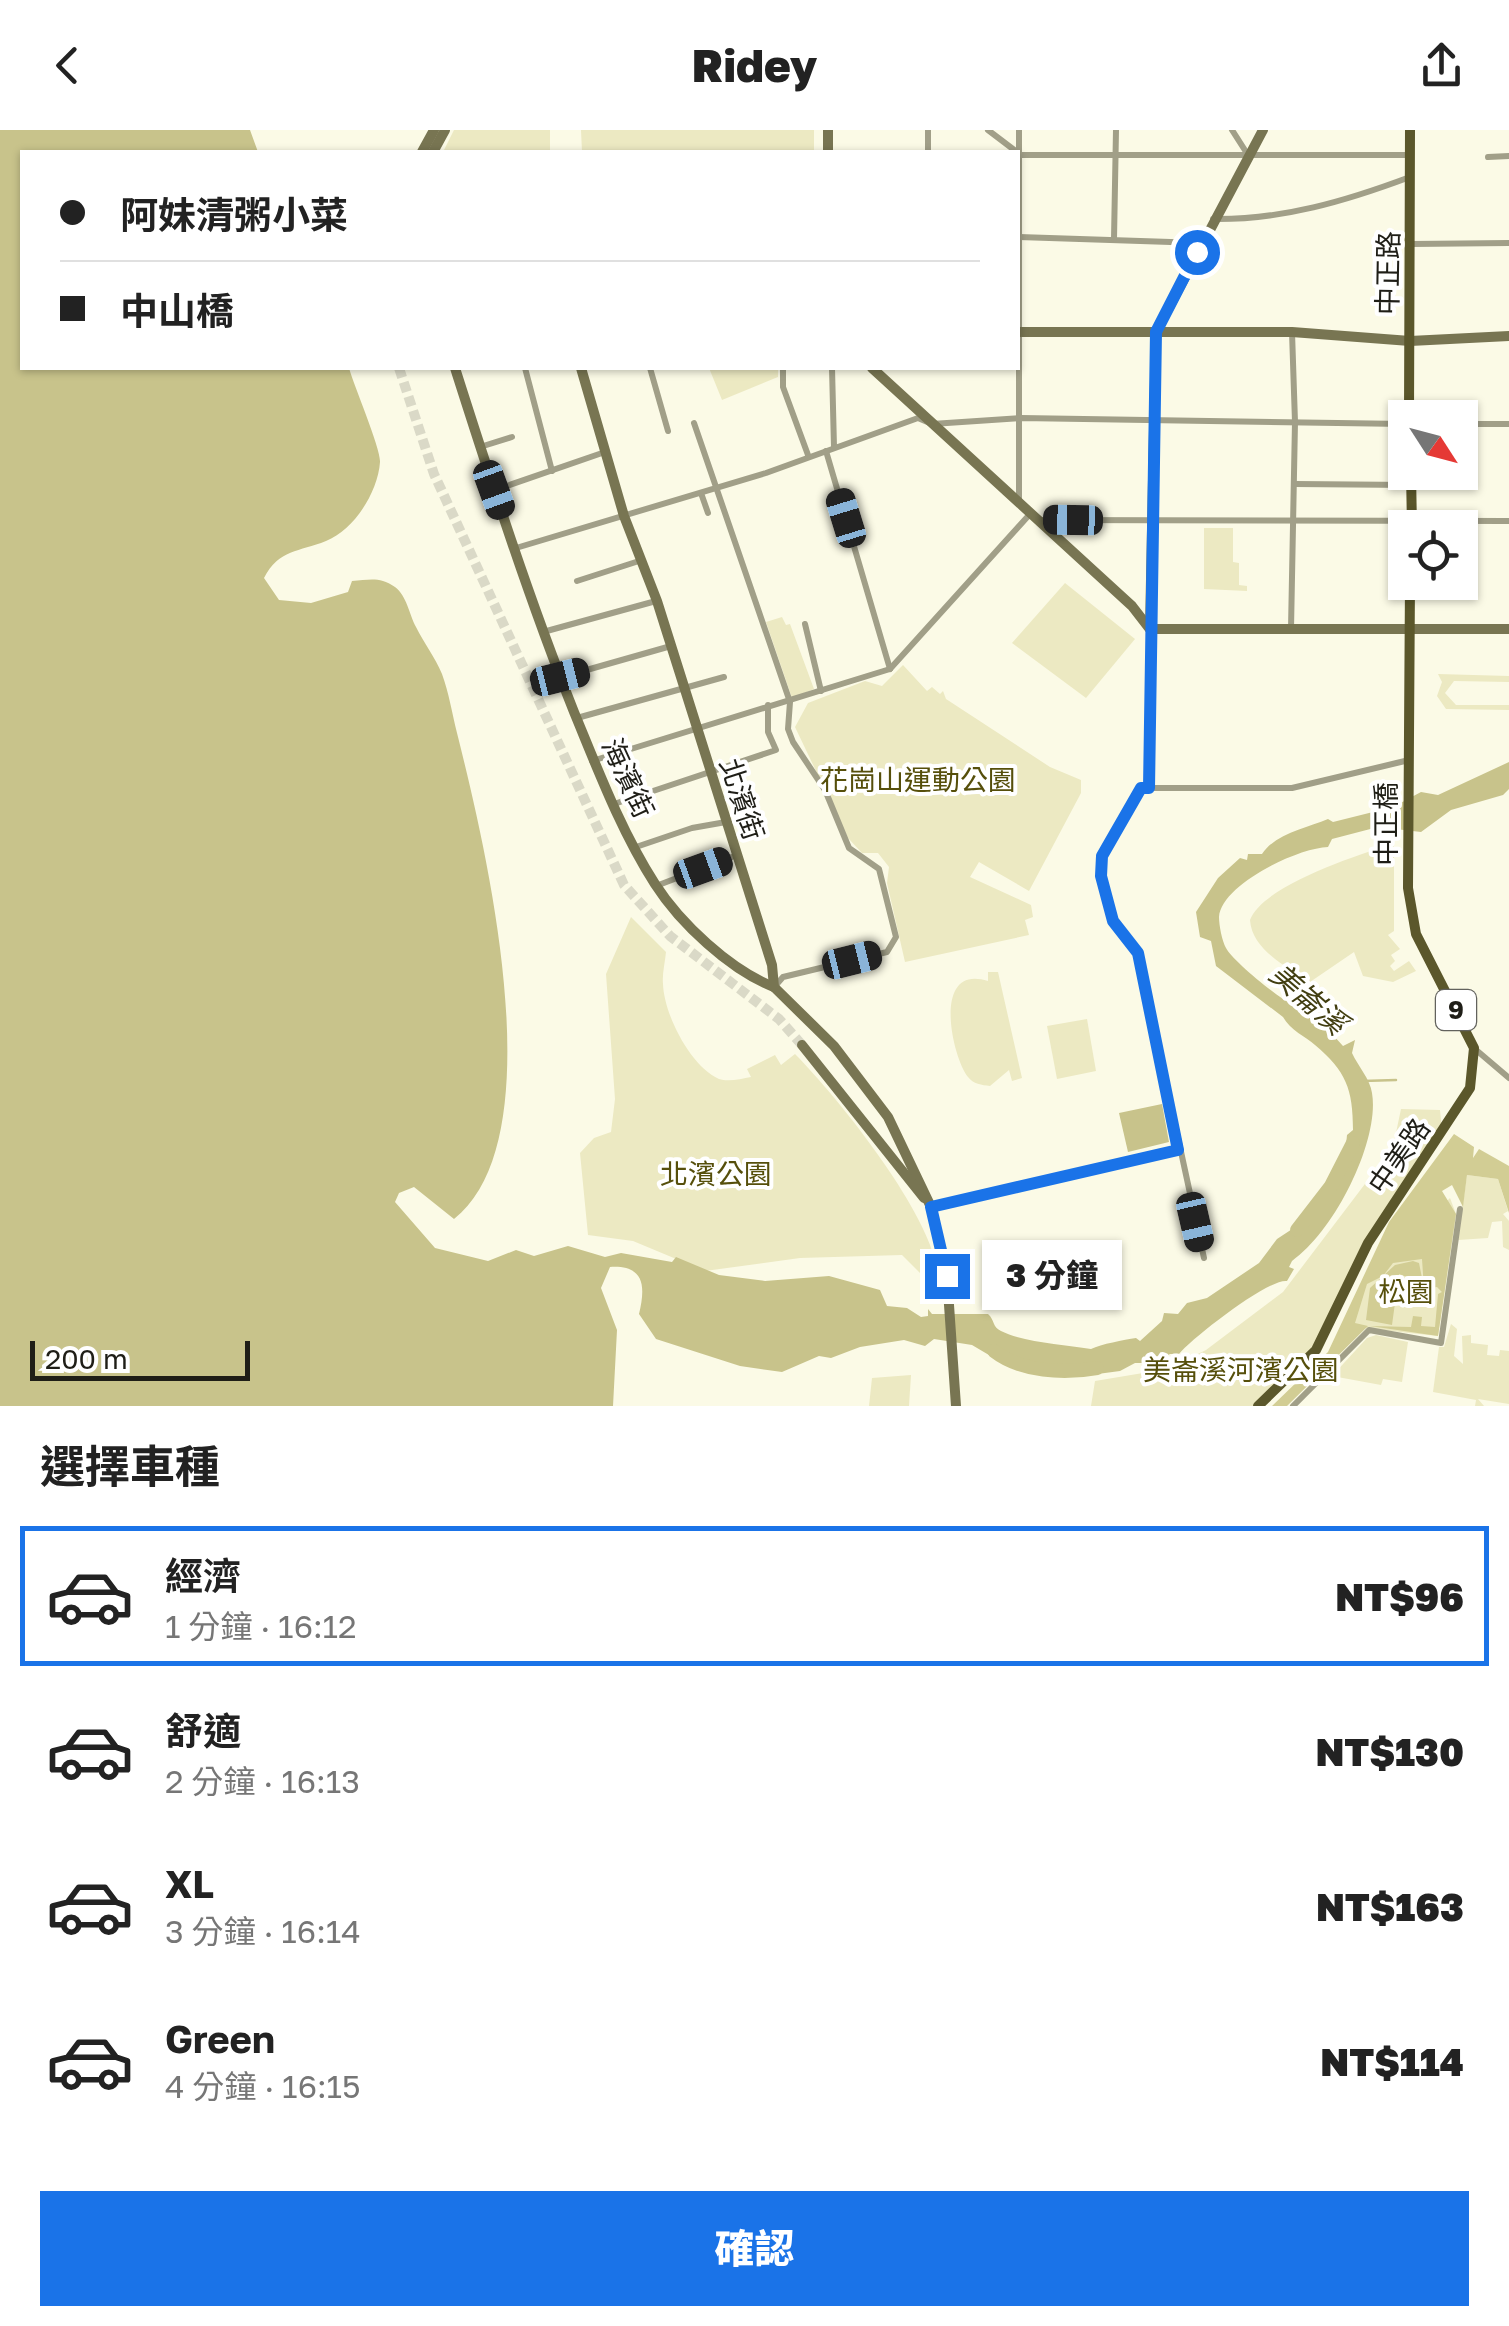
<!DOCTYPE html>
<html lang="zh-TW">
<head>
<meta charset="utf-8">
<style>
  :root { --surface:#fff; --page:#f6f6f6; --text:#222; --muted:#767676; --line:#e0e0e0; --accent:#1a73e8 }
  body { margin:0; font-family:"Golos Text","Noto Sans TC",sans-serif; background:var(--page); color:var(--text); height:100vh; display:flex; flex-direction:column; font-size:38px; white-space:nowrap }
  * { box-sizing:border-box; margin:0 }
  p { font-size:32px; color:var(--muted) }
  .icon { flex:none; width:55px; height:55px; fill:none; stroke:currentColor; stroke-width:2; stroke-linecap:round; stroke-linejoin:round }
  .map { position:relative; height:1276px; overflow:hidden }
  .details { display:flex; flex-direction:column; background:var(--surface); flex:1 }
  .details>* { flex:none }
  .guide { position:absolute; left:20px; top:20px; width:1000px; height:220px; border-radius:0px; box-shadow:0 2px 8px #0004; display:grid; align-content:center; height:220px; padding:0 40px; background:var(--surface) }
  .needle { width:65px; rotate:126deg }
  .fabs { position:absolute; left:1388px; top:270px; display:grid; gap:20px }
  .fabs a { display:grid; place-items:center; width:90px; height:90px; border-radius:0px; background:var(--surface); box-shadow:0 2px 8px #0004; font-size:50px }
  .scale { position:absolute; left:30px; bottom:25px; width:220px; box-sizing:border-box; padding-left:10px; border:5px solid #1f1e17; border-top:0; font-size:28px; line-height:35px; white-space:nowrap; color:#1f1e17; -webkit-text-stroke:8px #fff; paint-order:stroke }
  .end { position:absolute; width:45px; height:45px; margin:-22px; border:12px solid #1a73e8; background:#fff; box-shadow:0 0 0 5px #fff }
  .from { border-radius:50% }
  .bubble { position:absolute; height:70px; border-radius:0px; background:var(--surface); box-shadow:0 2px 8px #0004; font-size:32px; font-weight:800; line-height:70px; text-align:center }
  .car { position:absolute; width:30px; height:60px; margin:-30px -15px; border-radius:12px; box-shadow:0 0 8px 2px #0007; background:linear-gradient(#222 24%,#8ab4d8 0 40%,#222 0 76%,#8ab4d8 0 86%,#222 0) }
  .guide b { display:flex; align-items:center; gap:35px; height:95px; font-size:38px }
  .guide b+b { border-top:2px solid var(--line) }
  .guide i { width:25px; height:25px; background:var(--text) }
  ul { padding:0; list-style:none }
  li { display:flex; align-items:center; gap:30px; height:140px; margin:0 20px 15px; padding:0 20px; border:5px solid transparent; border-radius:0px }
  li div { flex:1 }
  li b { display:block; font-size:38px }
  li em { font-style:normal; font-weight:800 }
  li.selected { border-color:var(--accent) }
  li>.icon { width:90px; height:90px; stroke-width:1.5 }
  h2 { padding:0 40px; font-size:45px; line-height:120px }
  .primary-button { display:flex; gap:20px; margin-top:auto; padding:20px 40px }
  .primary-button a { flex:1; height:115px; border-radius:0px; background:var(--accent); color:#fff; font-size:40px; font-weight:800; line-height:115px; text-align:center }
  header { display:flex; justify-content:space-between; align-items:center; height:130px; padding:0 40px; background:var(--surface); font-size:45px; font-weight:800 }
  .map>svg:first-child { display:block }
</style>
</head>
<body>
<header><svg class="icon" aria-label="back" viewBox="0 0 24 24"><path d="M15 5l-7 7 7 7"/></svg>Ridey<svg class="icon" aria-label="share" viewBox="0 0 24 24"><path d="M12 15V3M7 8l5-5 5 5M5 13v7h14v-7"/></svg></header>
<div class="map">
<svg width="1509" height="1276" viewBox="0 0 1509 1276">
  <rect width="100%" height="100%" fill="#fbfae6"/>
  <!-- green -->
  <g fill="#ece9c2">
    <path d="M 454,0 L 550,0 L 550,22 L 443,22 Z"/>
    <path d="M 581,0 L 814,0 L 814,22 L 582,22 Z"/>
    <path d="M 709,238 L 778,238 L 778,247 L 722,270 Z"/>
    <path d="M 1204,398 L 1233,398 L 1233,432 L 1239,433 L 1239,455 L 1247,456 L 1247,461 L 1204,459 Z"/>
    <path d="M 1065,453 L 1135,509 L 1086,568 L 1012,513 Z"/>
    <path d="M 782,487 L 786,495 L 790,494 L 814,559 L 792,568 L 766,492 Z"/>
    <path d="M 903,535 L 927,561 L 932,557 L 940,564 L 943,561 L 946,569 L 1050,637 L 1081,650 L 1081,663 L 1029,761 L 979,732 L 970,747 L 1031,775 L 1033,787 L 1025,790 L 1029,805 L 905,832 L 887,753 L 889,737 L 878,723 L 862,723 L 848,708 L 795,597 L 808,573 L 865,551 L 882,556 Z"/>
    <path d="M 1438,544 L 1509,546 L 1509,552 L 1454,551 L 1445,563 L 1456,575 L 1509,575 L 1509,580 L 1446,579 L 1437,566 L 1442,552 Z"/>
    <path d="M 1394,713 L 1394,801 L 1388,805 L 1400,819 L 1391,825 L 1395,831 L 1390,836 L 1394,841 L 1409,831 L 1416,841 L 1393,852 L 1363,846 L 1354,822 L 1310,852 C 1287,837 1252,820 1250,790 C 1263,755 1359,725 1394,713 Z"/>
    <path d="M 631,787 L 666,822 C 665,833 662,844 663,854 C 664,884 690,936 719,949 C 728,952 741,949 751,947 L 747,939 L 775,925 L 781,935 L 795,924 C 839,969 916,1066 934,1126 C 938,1140 938,1158 939,1172 L 930,1172 L 926,1149 L 902,1125 L 800,1128 L 705,1141 L 633,1111 L 588,1105 L 580,1023 L 594,1008 L 611,1002 L 615,969 L 606,844 Z"/>
    <path d="M 988,842 L 998,842 L 1022,948 L 1012,951 L 1009,940 L 990,956 C 982,955 973,954 968,947 C 952,927 931,833 988,851 Z"/>
    <path d="M 1087,889 L 1096,941 L 1057,949 L 1047,896 Z"/>
    <path d="M 1401,979 L 1440,980 L 1442,1002 L 1409,1045 L 1316,1220 L 1258,1276 L 1091,1276 L 1095,1251 L 1167,1239 L 1206,1220 L 1283,1162 L 1393,1017 Z"/>
    <path d="M 1467,1045 L 1498,1049 L 1508,1081 L 1503,1084 L 1509,1091 L 1509,1120 L 1503,1117 L 1502,1091 L 1492,1092 L 1488,1108 L 1458,1110 Z"/>
    <path d="M 1450,1068 L 1456,1084 L 1438,1206 L 1353,1197 L 1361,1158 Z"/>
    <path d="M 1451,1194 L 1457,1199 L 1454,1226 L 1463,1234 L 1462,1206 L 1471,1205 L 1471,1213 L 1488,1215 L 1487,1225 L 1499,1226 L 1500,1220 L 1509,1221 L 1509,1274 L 1478,1269 L 1484,1276 L 1475,1276 L 1476,1270 L 1433,1262 L 1439,1217 L 1444,1217 Z"/>
    <path d="M 1376,1205 L 1408,1212 L 1402,1252 L 1383,1249 L 1381,1255 L 1332,1246 L 1367,1208 Z"/>
    <path d="M 911,1245 L 909,1276 L 869,1276 L 872,1248 Z"/>
  </g>
  <!-- forest -->
  <g fill="#d2cd94">
    <path d="M 1454,1004 L 1474,1017 L 1473,1028 L 1479,1019 L 1509,1036 L 1509,1083 L 1498,1049 L 1467,1045 L 1463,1077 L 1452,1055 L 1442,1061 L 1456,1084 L 1438,1206 L 1370,1196 L 1411,1197 L 1413,1186 L 1422,1187 L 1421,1196 L 1435,1197 L 1438,1164 L 1442,1162 L 1437,1157 L 1424,1159 L 1422,1129 L 1393,1133 L 1383,1146 L 1367,1154 L 1355,1193 L 1368,1196 L 1287,1276 L 1272,1276 L 1328,1222 L 1389,1092 Z"/>
    <path d="M 1413,1131 L 1419,1133 L 1423,1153 L 1410,1159 L 1415,1150 L 1399,1144 L 1392,1195 L 1366,1190 L 1370,1158 L 1395,1135 Z"/>
  </g>
  <!-- water -->
  <g fill="#c8c38b">
    <path d="M 0,0 L 250,0 L 258,22 L 22,22 L 22,238 L 349,238 C 354,256 381,319 380,332 C 378,362 354,400 326,411 C 299,422 279,419 264,448 L 279,470 L 311,473 L 348,462 L 352,451 C 369,450 379,446 395,457 C 407,466 409,484 416,497 C 424,513 435,527 442,544 C 449,563 452,583 457,603 C 484,711 557,1008 454,1089 L 414,1057 L 399,1063 L 395,1072 L 435,1118 L 488,1131 L 516,1120 L 534,1126 L 568,1116 L 605,1127 L 621,1123 L 672,1132 L 676,1127 L 719,1145 L 765,1151 L 829,1146 L 880,1160 L 887,1176 L 907,1178 L 921,1187 L 928,1186 L 928,1179 L 932,1184 L 988,1184 C 995,1190 992,1197 1001,1201 C 1026,1213 1063,1214 1091,1219 C 1101,1214 1124,1210 1136,1208 L 1140,1211 L 1162,1191 L 1164,1183 L 1178,1184 L 1187,1173 L 1207,1168 L 1259,1133 L 1277,1109 L 1312,1086 L 1344,1036 L 1347,1005 L 1353,1000 C 1353,959 1346,941 1315,915 C 1306,907 1290,900 1283,887 L 1216,836 L 1211,811 L 1200,807 L 1196,782 L 1218,748 L 1240,728 L 1247,730 L 1248,724 L 1262,724 C 1276,703 1307,698 1328,689 L 1333,692 L 1393,677 L 1421,662 L 1438,665 L 1509,632 L 1509,659 L 1503,665 L 1451,680 L 1421,702 L 1378,697 L 1332,709 L 1328,717 C 1297,718 1221,755 1219,787 C 1219,795 1222,811 1226,818 C 1233,832 1297,885 1314,884 L 1343,916 L 1355,910 L 1352,923 C 1358,936 1370,949 1372,963 C 1380,1009 1336,1100 1292,1131 L 1289,1137 L 1294,1139 L 1287,1151 C 1269,1148 1192,1208 1179,1224 L 1170,1224 L 1155,1233 L 1135,1233 L 1120,1241 L 1090,1245 L 1030,1238 L 994,1228 L 972,1215 L 934,1209 L 925,1216 L 904,1210 L 860,1217 L 831,1228 L 819,1226 L 782,1242 L 740,1236 L 656,1209 L 639,1184 C 646,1155 644,1135 610,1137 L 601,1158 L 617,1200 L 613,1276 L 0,1276 Z"/>
    <path d="M 1162,974 L 1169,1012 L 1128,1022 L 1119,983 Z"/>
  </g>
  <g fill="none" stroke-linecap="round" stroke-linejoin="round">
    <!-- stream -->
    <path stroke="#c8c38b" stroke-width="2.5" d="M 1363,951 L 1396,950"/>
    <!-- river -->
    <g stroke="#c8c38b" stroke-width="14">
      <path d="M 1297,1100 L 1331,1056 L 1353,1013"/>
      <path d="M 994,1221 C 1021,1242 1064,1244 1097,1238"/>
    </g>
    <!-- secondary-tunnel -->
    <path stroke="#dad9c7" stroke-width="10" stroke-dasharray="10 5" stroke-linecap="butt" d="M 399,238 L 434,344 L 624,755 L 670,806 L 779,889 L 802,915"/>
    <!-- street -->
    <g stroke="#a19f88" stroke-width="6">
      <path d="M 928,0 L 928,22"/>
      <path d="M 988,0 L 1017,22"/>
      <path d="M 1232,0 L 1248,25"/>
      <path d="M 1018,25 L 1409,25"/>
      <path d="M 1488,27 L 1509,26"/>
      <path d="M 1213,89 C 1282,90 1346,71 1410,47"/>
      <path d="M 1019,107 L 1201,113"/>
      <path d="M 1114,109 L 1116,0"/>
      <path d="M 1412,114 L 1509,113"/>
      <path d="M 525,238 L 552,341"/>
      <path d="M 650,238 L 668,301"/>
      <path d="M 783,238 L 783,257 L 808,325"/>
      <path d="M 832,238 L 834,317"/>
      <path d="M 694,293 L 790,572 L 788,599 L 793,612 L 825,660 L 849,718 L 879,739 L 896,807 L 887,822 L 783,847 L 776,855"/>
      <path d="M 1460,294 L 1509,294"/>
      <path d="M 480,317 L 512,307"/>
      <path d="M 826,321 L 890,539"/>
      <path d="M 1295,354 L 1411,355"/>
      <path d="M 495,360 L 605,322"/>
      <path d="M 701,363 L 708,383"/>
      <path d="M 1019,372 L 1019,0"/>
      <path d="M 1040,390 L 1509,391"/>
      <path d="M 516,418 L 766,343 L 918,288 L 932,294 L 1021,288 L 1405,294"/>
      <path d="M 577,451 L 639,431"/>
      <path d="M 805,494 L 821,561"/>
      <path d="M 1291,499 L 1295,292 L 1292,202"/>
      <path d="M 543,502 L 656,471"/>
      <path d="M 890,539 L 1030,384"/>
      <path d="M 562,547 L 671,516"/>
      <path d="M 577,588 L 724,547"/>
      <path d="M 592,631 L 890,539"/>
      <path d="M 1149,658 L 1150,499"/>
      <path d="M 614,674 L 776,620 L 768,602 L 768,575"/>
      <path d="M 636,717 L 692,698 L 726,692"/>
      <path d="M 656,756 L 737,725"/>
      <path d="M 1475,919 L 1509,948"/>
      <path d="M 932,1076 L 1178,1020"/>
      <path d="M 1204,1128 L 1138,823 L 1113,791 L 1101,746 L 1102,726 L 1141,658 L 1292,658 L 1409,630"/>
      <path d="M 1293,1276 L 1369,1200 L 1441,1213 L 1460,1079"/>
    </g>
    <!-- secondary -->
    <g stroke="#787552" stroke-width="10">
      <path d="M 422,22 L 434,0"/>
      <path d="M 433,22 L 445,0"/>
      <path d="M 828,22 L 828,0"/>
      <path d="M 1018,202 L 1292,202 L 1410,211 L 1509,206"/>
      <path d="M 455,238 C 492,354 529,469 574,582 C 598,640 621,701 655,754 C 680,793 730,840 774,857"/>
      <path d="M 581,238 L 624,386 L 657,471 L 772,835 L 774,857 L 834,916 L 888,987 L 931,1077 L 947,1146 L 956,1276"/>
      <path d="M 872,238 L 1132,476 L 1149,498"/>
      <path d="M 1150,499 L 1156,202 L 1263,0"/>
      <path d="M 1150,499 L 1509,499"/>
      <path d="M 802,915 L 924,1068"/>
    </g>
    <!-- primary -->
    <g stroke="#5b572b" stroke-width="10">
      <path d="M 1409,288 L 1410,0"/>
      <path d="M 1411,342 L 1412,398"/>
      <path d="M 1258,1276 L 1316,1220 L 1368,1113 L 1470,958 L 1474,918 L 1416,804 L 1408,758 L 1410,452"/>
    </g>
  </g>
  <g fill="none" stroke-linecap="round" stroke-linejoin="round">
    <!-- route -->
    <path stroke="#1a73e8" stroke-width="12" d="M 947,1146 L 931,1077 L 1178,1020 L 1138,823 L 1113,791 L 1101,746 L 1102,726 L 1141,658 L 1149,658 L 1156,202 L 1197,122"/>
  </g>
  <g text-anchor="middle" stroke-width="8" stroke-linejoin="round" paint-order="stroke">
    <!-- shield labels -->
    <rect fill="#fff" stroke="#62625d" stroke-width="2.5" x="1436" y="860" width="40" height="40" rx="8"/>
    <g font-size="25" font-weight="bold" fill="#1f1e17">
      <text x="1456" y="889">9</text>
    </g>
    <!-- street labels -->
    <g font-size="28" fill="#1f1e17" stroke="#fff">
      <text transform="translate(1388 143) rotate(-89)" y="10">中正路</text>
      <text transform="translate(628 648) rotate(65)" y="10">海濱街</text>
      <text transform="translate(742 669) rotate(72)" y="10">北濱街</text>
      <text transform="translate(1386 694) rotate(-90)" y="10">中正橋</text>
      <text transform="translate(1399 1026) rotate(-55)" y="10">中美路</text>
    </g>
    <!-- park labels -->
    <g font-size="28" fill="#564f0b" stroke="#fff">
      <text x="918" y="660">花崗山運動公園</text>
      <text x="716" y="1054">北濱公園</text>
      <text x="1406" y="1172">松園</text>
      <text x="1241" y="1250">美崙溪河濱公園</text>
    </g>
    <!-- water labels -->
    <g font-size="30" font-style="italic" fill="#423e11" stroke="#fff">
      <text transform="translate(1308 869) rotate(41)" y="10">美崙溪</text>
    </g>
  </g>
</svg>
<div class="fabs">
<a><svg class="needle" viewBox="-14 -14 28 28"><path d="M0-13l5 13h-10z" fill="#e53935"/><path d="M0 13l5-13h-10z" fill="#767676"/></svg></a>
<a><svg class="icon" aria-label="locate" viewBox="0 0 24 24"><circle cx="12" cy="12" r="6"/><path d="M12 2v4M12 18v4M2 12h4M18 12h4"/></svg></a>
</div>
<div class="scale">200 m</div>
<i class="end from" style="left:1197px;top:122px"></i>
<i class="end" style="left:947px;top:1146px"></i>
<div class="bubble" style="left:982px;top:1110px;width:140px">3 分鐘</div>
<i class="car" style="left:494px;top:360px;rotate:160deg"></i>
<i class="car" style="left:846px;top:388px;rotate:343deg"></i>
<i class="car" style="left:1073px;top:390px;rotate:271deg"></i>
<i class="car" style="left:560px;top:547px;rotate:76deg"></i>
<i class="car" style="left:703px;top:738px;rotate:70deg"></i>
<i class="car" style="left:852px;top:830px;rotate:76deg"></i>
<i class="car" style="left:1195px;top:1092px;rotate:167deg"></i>
<div class="guide">
<b><i class="from"></i>阿妹清粥小菜</b>
<b><i></i>中山橋</b>
</div>
</div>
<section class="details">
<h2>選擇車種</h2>
<ul>
<li class="selected"><svg class="icon" aria-label="car" viewBox="0 0 24 24"><path d="M5 17H2v-5l4-1 3-4h7l3 4 3 1v5h-3M9 17h6M6 11h13"/><circle cx="7" cy="17" r="2"/><circle cx="17" cy="17" r="2"/></svg><div><b>經濟</b><p>1 分鐘 · 16:12</p></div><em>NT$96</em></li>
<li><svg class="icon" aria-label="car" viewBox="0 0 24 24"><path d="M5 17H2v-5l4-1 3-4h7l3 4 3 1v5h-3M9 17h6M6 11h13"/><circle cx="7" cy="17" r="2"/><circle cx="17" cy="17" r="2"/></svg><div><b>舒適</b><p>2 分鐘 · 16:13</p></div><em>NT$130</em></li>
<li><svg class="icon" aria-label="car" viewBox="0 0 24 24"><path d="M5 17H2v-5l4-1 3-4h7l3 4 3 1v5h-3M9 17h6M6 11h13"/><circle cx="7" cy="17" r="2"/><circle cx="17" cy="17" r="2"/></svg><div><b>XL</b><p>3 分鐘 · 16:14</p></div><em>NT$163</em></li>
<li><svg class="icon" aria-label="car" viewBox="0 0 24 24"><path d="M5 17H2v-5l4-1 3-4h7l3 4 3 1v5h-3M9 17h6M6 11h13"/><circle cx="7" cy="17" r="2"/><circle cx="17" cy="17" r="2"/></svg><div><b>Green</b><p>4 分鐘 · 16:15</p></div><em>NT$114</em></li>
</ul>
<div class="primary-button"><a>確認</a></div>
</section>
</body>
</html>
